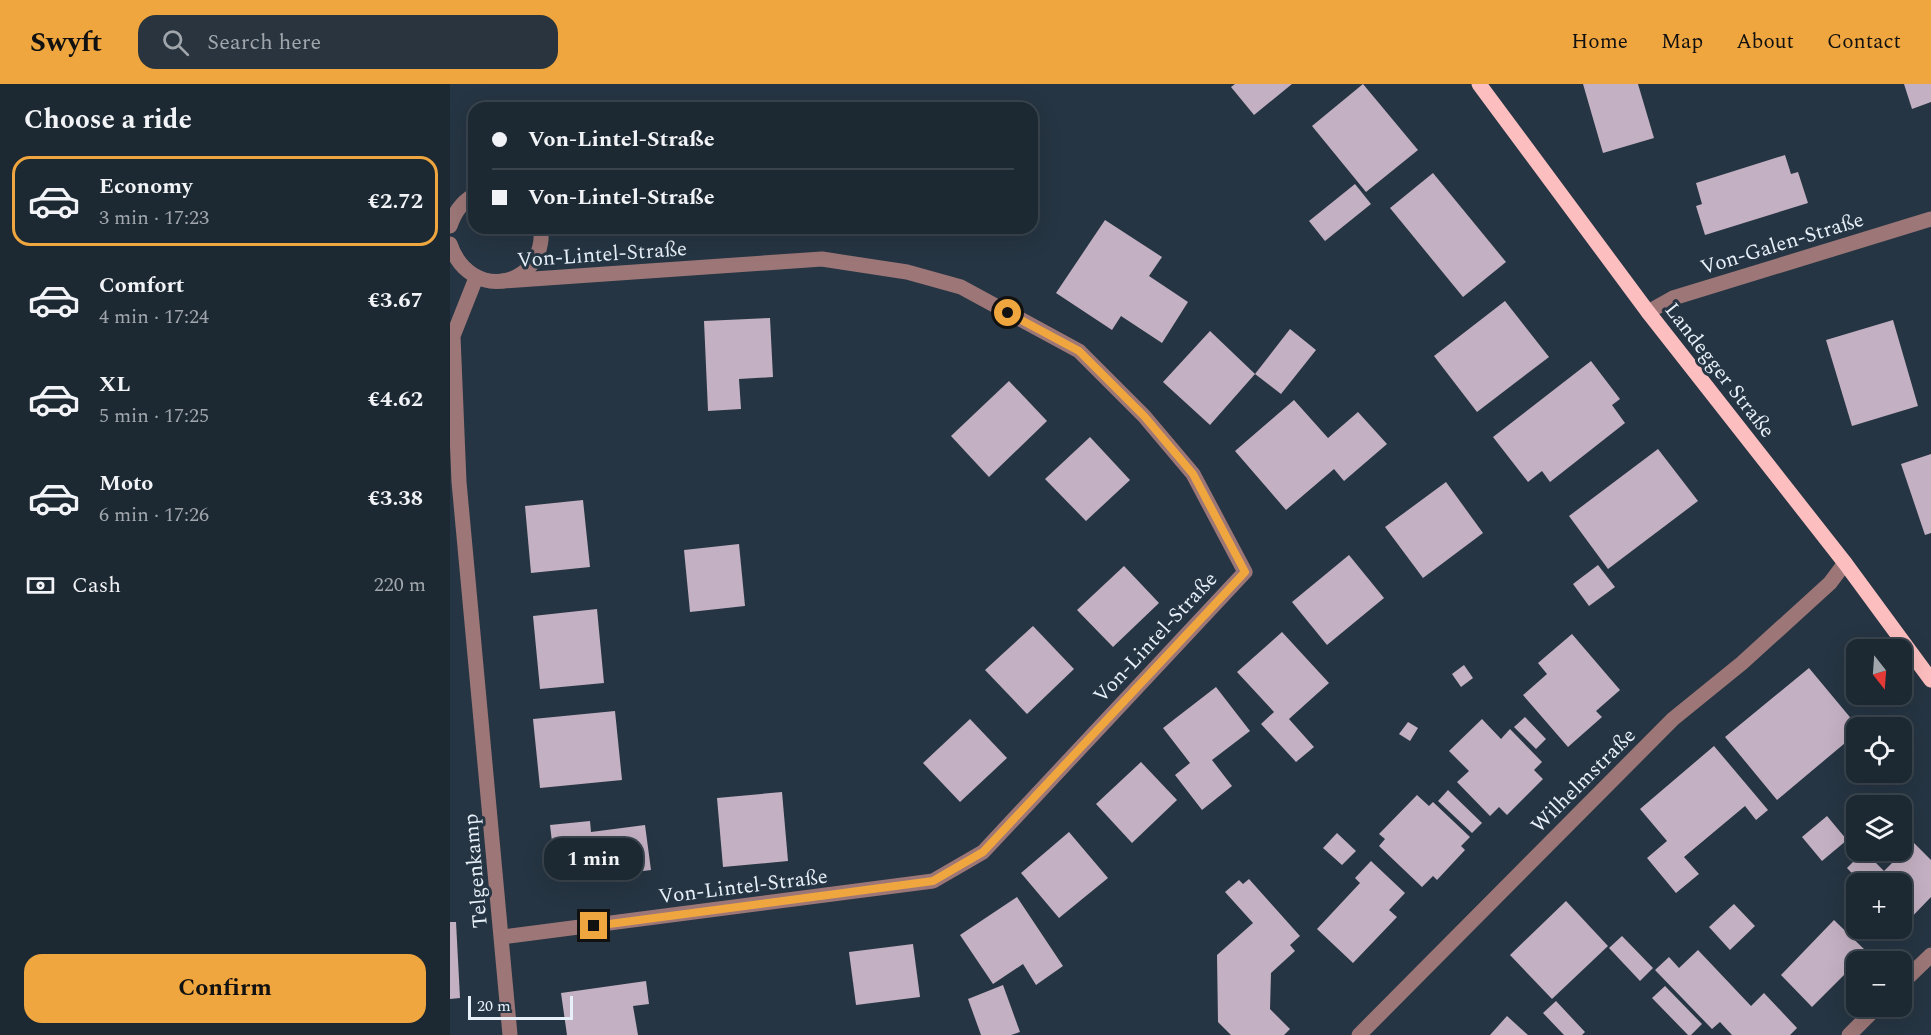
<!DOCTYPE html>
<html lang="en">
<head>
<meta charset="utf-8">
<style>
  :root { --surface:#1c2832; --page:#29343e; --text:#f1f3f6; --muted:#a0a6ac; --line:#3a444d; --accent:#f0a63e }
  body { margin:0; font-family:Spectral,serif; background:var(--page); color:var(--text); height:100vh; display:flex; flex-direction:column; font-size:22px; white-space:nowrap }
  * { box-sizing:border-box; margin:0 }
  p { font-size:20px; color:var(--muted) }
  .icon { flex:none; width:33px; height:33px; fill:none; stroke:currentColor; stroke-width:2; stroke-linecap:round; stroke-linejoin:round }
  .map { position:relative; flex:1; overflow:hidden }
  .sheet { display:flex; flex-direction:column; background:var(--surface); width:450px }
  .sheet>* { flex:none }
  .banner { position:absolute; left:18px; top:18px; width:570px; height:132px; border-radius:18px; box-shadow:0 6px 24px #0002,0 0 0 2px var(--line); display:grid; align-content:center; height:132px; padding:0 24px; background:var(--surface) }
  .needle { width:39px; rotate:163deg }
  .fabs { position:absolute; left:1396px; top:555px; display:grid; gap:12px }
  .fabs a { display:grid; place-items:center; width:66px; height:66px; border-radius:12px; background:var(--surface); box-shadow:0 6px 24px #0002,0 0 0 2px var(--line); font-size:30px }
  .scale { position:absolute; left:18px; bottom:15px; width:105px; box-sizing:border-box; padding-left:6px; border:3px solid #e7f0f9; border-top:0; font-size:16px; line-height:21px; white-space:nowrap; color:#e7f0f9; -webkit-text-stroke:4px #263543; paint-order:stroke }
  .end { position:absolute; width:27px; height:27px; margin:-14px; border:8px solid #f0a63e; background:#111; box-shadow:0 0 0 3px #111 }
  .from { border-radius:50% }
  .bubble { position:absolute; height:42px; border-radius:18px; background:var(--surface); box-shadow:0 6px 24px #0002,0 0 0 2px var(--line); font-size:20px; font-weight:700; line-height:42px; text-align:center }
  .banner b { display:flex; align-items:center; gap:21px; height:57px; font-size:22px }
  .banner b+b { border-top:2px solid var(--line) }
  .banner i { width:15px; height:15px; background:var(--text) }
  ul { padding:0; list-style:none }
  li { display:flex; align-items:center; gap:18px; height:90px; margin:0 12px 9px; padding:0 12px; border:3px solid transparent; border-radius:18px }
  li div { flex:1 }
  li b { display:block; font-size:22px }
  li em { font-style:normal; font-weight:700 }
  li.on { border-color:var(--accent) }
  li>.icon { width:54px; height:54px; stroke-width:1.5 }
  h2 { padding:0 24px; font-size:27px; line-height:72px }
  .pay { display:flex; align-items:center; gap:15px; height:66px; padding:0 24px; font-size:22px }
  .pay p { margin-inline-start:auto }
  .cta { display:flex; gap:12px; margin-top:auto; padding:12px 24px }
  .cta a { flex:1; height:69px; border-radius:18px; background:var(--accent); color:#111; font-size:24px; font-weight:700; line-height:69px; text-align:center }
  header { display:flex; align-items:center; gap:36px; box-sizing:border-box; height:84px; padding:0 30px; background:var(--accent); color:#111 }
  header strong { font-size:28px }
  nav { display:flex; gap:33px; margin-inline-start:auto; font-size:21px }
  .search { width:420px; height:54px; background:var(--page); display:flex; align-items:center; gap:15px; box-sizing:border-box; padding:0 21px; border-radius:18px; color:var(--muted); font-size:22px }
  main { display:flex; flex:1; min-height:0 }
  .map>svg:first-child { display:block }
</style>
</head>
<body>
<header>
<strong>Swyft</strong>
<div class="search"><svg class="icon" aria-label="search" viewBox="0 0 24 24"><circle cx="10" cy="10" r="6"/><path d="M15 15l6 6"/></svg>Search here</div>
<nav><a>Home</a><a>Map</a><a>About</a><a>Contact</a></nav>
</header>
<main>
<section class="sheet">
<h2>Choose a ride</h2>
<ul>
<li class="on"><svg class="icon" aria-label="car" viewBox="0 0 24 24"><path d="M5 17H2v-5l4-1 3-4h7l3 4 3 1v5h-3M9 17h6M6 11h13"/><circle cx="7" cy="17" r="2"/><circle cx="17" cy="17" r="2"/></svg><div><b>Economy</b><p>3 min · 17:23</p></div><em>€2.72</em></li>
<li><svg class="icon" aria-label="car" viewBox="0 0 24 24"><path d="M5 17H2v-5l4-1 3-4h7l3 4 3 1v5h-3M9 17h6M6 11h13"/><circle cx="7" cy="17" r="2"/><circle cx="17" cy="17" r="2"/></svg><div><b>Comfort</b><p>4 min · 17:24</p></div><em>€3.67</em></li>
<li><svg class="icon" aria-label="car" viewBox="0 0 24 24"><path d="M5 17H2v-5l4-1 3-4h7l3 4 3 1v5h-3M9 17h6M6 11h13"/><circle cx="7" cy="17" r="2"/><circle cx="17" cy="17" r="2"/></svg><div><b>XL</b><p>5 min · 17:25</p></div><em>€4.62</em></li>
<li><svg class="icon" aria-label="car" viewBox="0 0 24 24"><path d="M5 17H2v-5l4-1 3-4h7l3 4 3 1v5h-3M9 17h6M6 11h13"/><circle cx="7" cy="17" r="2"/><circle cx="17" cy="17" r="2"/></svg><div><b>Moto</b><p>6 min · 17:26</p></div><em>€3.38</em></li>
</ul>
<div class="pay"><svg class="icon" aria-label="cash" viewBox="0 0 24 24"><path d="M3 7h18v10H3z"/><circle cx="12" cy="12" r="2"/></svg>Cash<p>220 m</p></div>
<div class="cta"><a>Confirm</a></div>
</section>
<div class="map">
<svg width="1481" height="951" viewBox="0 0 1481 951">
  <rect width="100%" height="100%" fill="#263543"/>
  <!-- building -->
  <g fill="#c3b0c2">
    <path d="M 785,0 L 842,0 L 804,31 L 781,3 Z"/>
    <path d="M 913,0 L 968,66 L 916,108 L 862,42 Z"/>
    <path d="M 1133,0 L 1188,0 L 1204,54 L 1153,69 Z"/>
    <path d="M 1454,0 L 1481,0 L 1481,18 L 1462,25 Z"/>
    <path d="M 1335,71 L 1341,90 L 1348,88 L 1358,119 L 1255,151 L 1246,122 L 1252,120 L 1246,99 Z"/>
    <path d="M 983,89 L 1056,178 L 1013,213 L 940,124 Z"/>
    <path d="M 905,100 L 921,120 L 875,157 L 859,137 Z"/>
    <path d="M 655,136 L 712,173 L 699,192 L 738,218 L 712,259 L 671,232 L 662,246 L 606,209 Z"/>
    <path d="M 1055,217 L 1099,273 L 1027,328 L 984,272 Z"/>
    <path d="M 320,234 L 323,293 L 289,295 L 291,325 L 258,327 L 254,237 Z"/>
    <path d="M 1443,236 L 1468,322 L 1402,342 L 1376,256 Z"/>
    <path d="M 840,245 L 866,266 L 831,310 L 805,290 Z"/>
    <path d="M 760,247 L 805,290 L 760,341 L 713,298 Z"/>
    <path d="M 1141,277 L 1170,315 L 1162,321 L 1175,339 L 1100,398 L 1092,387 L 1078,398 L 1043,353 Z"/>
    <path d="M 559,297 L 597,337 L 539,393 L 501,352 Z"/>
    <path d="M 844,316 L 878,354 L 908,328 L 937,360 L 894,397 L 884,385 L 836,426 L 785,367 Z"/>
    <path d="M 640,353 L 680,396 L 636,437 L 595,395 Z"/>
    <path d="M 1208,365 L 1248,417 L 1158,485 L 1119,432 Z"/>
    <path d="M 1481,370 L 1481,449 L 1475,451 L 1451,380 Z"/>
    <path d="M 996,398 L 1033,449 L 973,494 L 935,443 Z"/>
    <path d="M 133,416 L 140,483 L 81,489 L 75,422 Z"/>
    <path d="M 289,460 L 295,522 L 240,528 L 234,466 Z"/>
    <path d="M 899,471 L 934,514 L 877,561 L 842,518 Z"/>
    <path d="M 1148,481 L 1165,503 L 1139,522 L 1123,500 Z"/>
    <path d="M 674,482 L 709,519 L 663,563 L 627,526 Z"/>
    <path d="M 147,525 L 154,599 L 90,605 L 83,532 Z"/>
    <path d="M 583,542 L 624,585 L 577,630 L 535,586 Z"/>
    <path d="M 832,548 L 879,599 L 839,635 L 864,663 L 846,678 L 811,640 L 824,628 L 787,588 Z"/>
    <path d="M 1122,550 L 1170,606 L 1146,627 L 1152,633 L 1118,663 L 1073,611 L 1097,590 L 1088,579 Z"/>
    <path d="M 1014,581 L 1023,594 L 1011,603 L 1002,590 Z"/>
    <path d="M 1359,584 L 1409,644 L 1407,644 L 1407,649 L 1327,716 L 1275,653 Z"/>
    <path d="M 766,603 L 800,647 L 762,676 L 782,702 L 752,726 L 725,691 L 740,679 L 713,644 Z"/>
    <path d="M 165,627 L 172,696 L 90,704 L 83,635 Z"/>
    <path d="M 1075,633 L 1096,655 L 1086,665 L 1064,643 Z"/>
    <path d="M 520,635 L 557,674 L 510,718 L 473,679 Z"/>
    <path d="M 1032,635 L 1051,655 L 1060,645 L 1092,678 L 1084,686 L 1093,695 L 1057,731 L 1049,723 L 1040,732 L 1007,698 L 1019,687 L 999,667 Z"/>
    <path d="M 958,638 L 968,644 L 960,657 L 949,650 Z"/>
    <path d="M 1264,662 L 1318,726 L 1306,736 L 1295,722 L 1234,773 L 1249,790 L 1226,809 L 1197,774 L 1217,757 L 1190,725 Z"/>
    <path d="M 691,678 L 727,716 L 682,759 L 646,720 Z"/>
    <path d="M 998,706 L 1032,739 L 1022,749 L 988,717 Z"/>
    <path d="M 332,708 L 338,777 L 273,783 L 267,714 Z"/>
    <path d="M 967,711 L 979,722 L 983,718 L 1020,753 L 1011,762 L 1015,766 L 987,796 L 983,792 L 972,803 L 929,762 L 935,755 L 929,750 Z"/>
    <path d="M 1377,732 L 1397,756 L 1372,777 L 1352,753 Z"/>
    <path d="M 140,737 L 141,748 L 195,741 L 201,786 L 147,793 L 146,787 L 106,792 L 100,741 Z"/>
    <path d="M 619,748 L 658,794 L 609,834 L 571,789 Z"/>
    <path d="M 887,749 L 906,767 L 892,781 L 873,764 Z"/>
    <path d="M 1463,758 L 1481,776 L 1481,813 L 1454,841 L 1452,838 L 1452,800 L 1412,800 L 1397,784 L 1414,767 L 1434,787 Z"/>
    <path d="M 921,777 L 955,809 L 939,826 L 947,833 L 903,879 L 867,845 L 910,799 L 905,794 Z"/>
    <path d="M 799,795 L 850,852 L 840,861 L 845,867 L 821,889 L 820,925 L 840,945 L 834,951 L 781,951 L 768,938 L 767,871 L 803,839 L 775,808 L 789,796 L 793,800 Z"/>
    <path d="M 567,813 L 613,882 L 586,901 L 573,880 L 543,900 L 510,851 Z"/>
    <path d="M 1116,817 L 1158,862 L 1102,915 L 1060,871 Z"/>
    <path d="M 1284,820 L 1305,842 L 1280,866 L 1259,843 Z"/>
    <path d="M 1384,836 L 1417,868 L 1362,923 L 1331,891 Z"/>
    <path d="M 0,838 L 6,838 L 10,914 L 0,915 Z"/>
    <path d="M 1172,852 L 1203,884 L 1190,897 L 1159,864 Z"/>
    <path d="M 463,860 L 470,913 L 406,921 L 399,868 Z"/>
    <path d="M 1248,866 L 1301,922 L 1314,909 L 1347,944 L 1340,951 L 1282,951 L 1270,938 L 1262,945 L 1205,886 L 1219,873 L 1229,884 Z"/>
    <path d="M 196,897 L 199,920 L 183,922 L 188,951 L 117,951 L 111,909 Z"/>
    <path d="M 553,901 L 570,948 L 561,951 L 531,951 L 518,915 Z"/>
    <path d="M 1215,902 L 1252,940 L 1241,951 L 1238,951 L 1202,914 Z"/>
    <path d="M 1106,917 L 1135,948 L 1132,951 L 1114,951 L 1093,929 Z"/>
    <path d="M 1057,932 L 1078,951 L 1040,951 Z"/>
  </g>
  <g fill="none" stroke-linecap="round" stroke-linejoin="round">
    <!-- minor -->
    <g stroke="#9d7777" stroke-width="15">
      <path d="M 0,142 C 5,128 11,119 24,111"/>
      <path d="M 0,160 C 20,219 96,204 91,144"/>
      <path d="M 26,194 L 3,252 L 9,398 L 60,951"/>
      <path d="M 1198,228 L 1223,214 L 1481,135"/>
      <path d="M 52,853 L 483,797 L 533,768 L 795,488 L 743,390 L 694,332 L 629,267 L 511,203 L 457,188 L 372,175 L 53,197"/>
      <path d="M 1452,899 L 1481,871"/>
      <path d="M 909,951 L 1223,635 L 1292,579 L 1380,499 L 1395,479"/>
      <path d="M 1399,951 L 1428,922"/>
    </g>
    <!-- major -->
    <path stroke="#fdbebf" stroke-width="15" d="M 1029,0 L 1198,228 L 1395,479 L 1481,596"/>
  </g>
  <g fill="none" stroke-linecap="round" stroke-linejoin="round">
    <!-- route -->
    <path stroke="#f0a63e" stroke-width="8" d="M 144,842 L 483,797 L 533,768 L 795,488 L 743,390 L 694,332 L 629,267 L 558,229"/>
  </g>
  <g text-anchor="middle" stroke-width="6" stroke-linejoin="round" paint-order="stroke">
    <!-- street labels -->
    <g font-size="21" fill="#e7f0f9" stroke="#263543">
      <text transform="translate(1332 159) rotate(-17)" y="7">Von-Galen-Straße</text>
      <text transform="translate(152 170) rotate(-4)" y="7">Von-Lintel-Straße</text>
      <text transform="translate(1270 286) rotate(52)" y="7">Landegger Straße</text>
      <text transform="translate(705 553) rotate(-47)" y="7">Von-Lintel-Straße</text>
      <text transform="translate(1133 696) rotate(-45)" y="7">Wilhelmstraße</text>
      <text transform="translate(25 787) rotate(-95)" y="7">Telgenkamp</text>
      <text transform="translate(293 802) rotate(-7)" y="7">Von-Lintel-Straße</text>
    </g>
  </g>
</svg>
<div class="fabs">
<a><svg class="needle" viewBox="-14 -14 28 28"><path d="M0-13l5 13h-10z" fill="#e53935"/><path d="M0 13l5-13h-10z" fill="#a0a6ac"/></svg></a>
<a><svg class="icon" aria-label="locate" viewBox="0 0 24 24"><circle cx="12" cy="12" r="6"/><path d="M12 2v4M12 18v4M2 12h4M18 12h4"/></svg></a>
<a><svg class="icon" aria-label="layers" viewBox="0 0 24 24"><path d="M12 4l9 5-9 5-9-5zM3 14l9 5 9-5"/></svg></a>
<a>+</a>
<a>−</a>
</div>
<div class="scale">20 m</div>
<i class="end from" style="left:558px;top:229px"></i>
<i class="end" style="left:144px;top:842px"></i>
<div class="bubble" style="left:94px;top:754px;width:99px">1 min</div>
<div class="banner">
<b><i class="from"></i>Von-Lintel-Straße</b>
<b><i></i>Von-Lintel-Straße</b>
</div>
</div>
</main>
</body>
</html>
